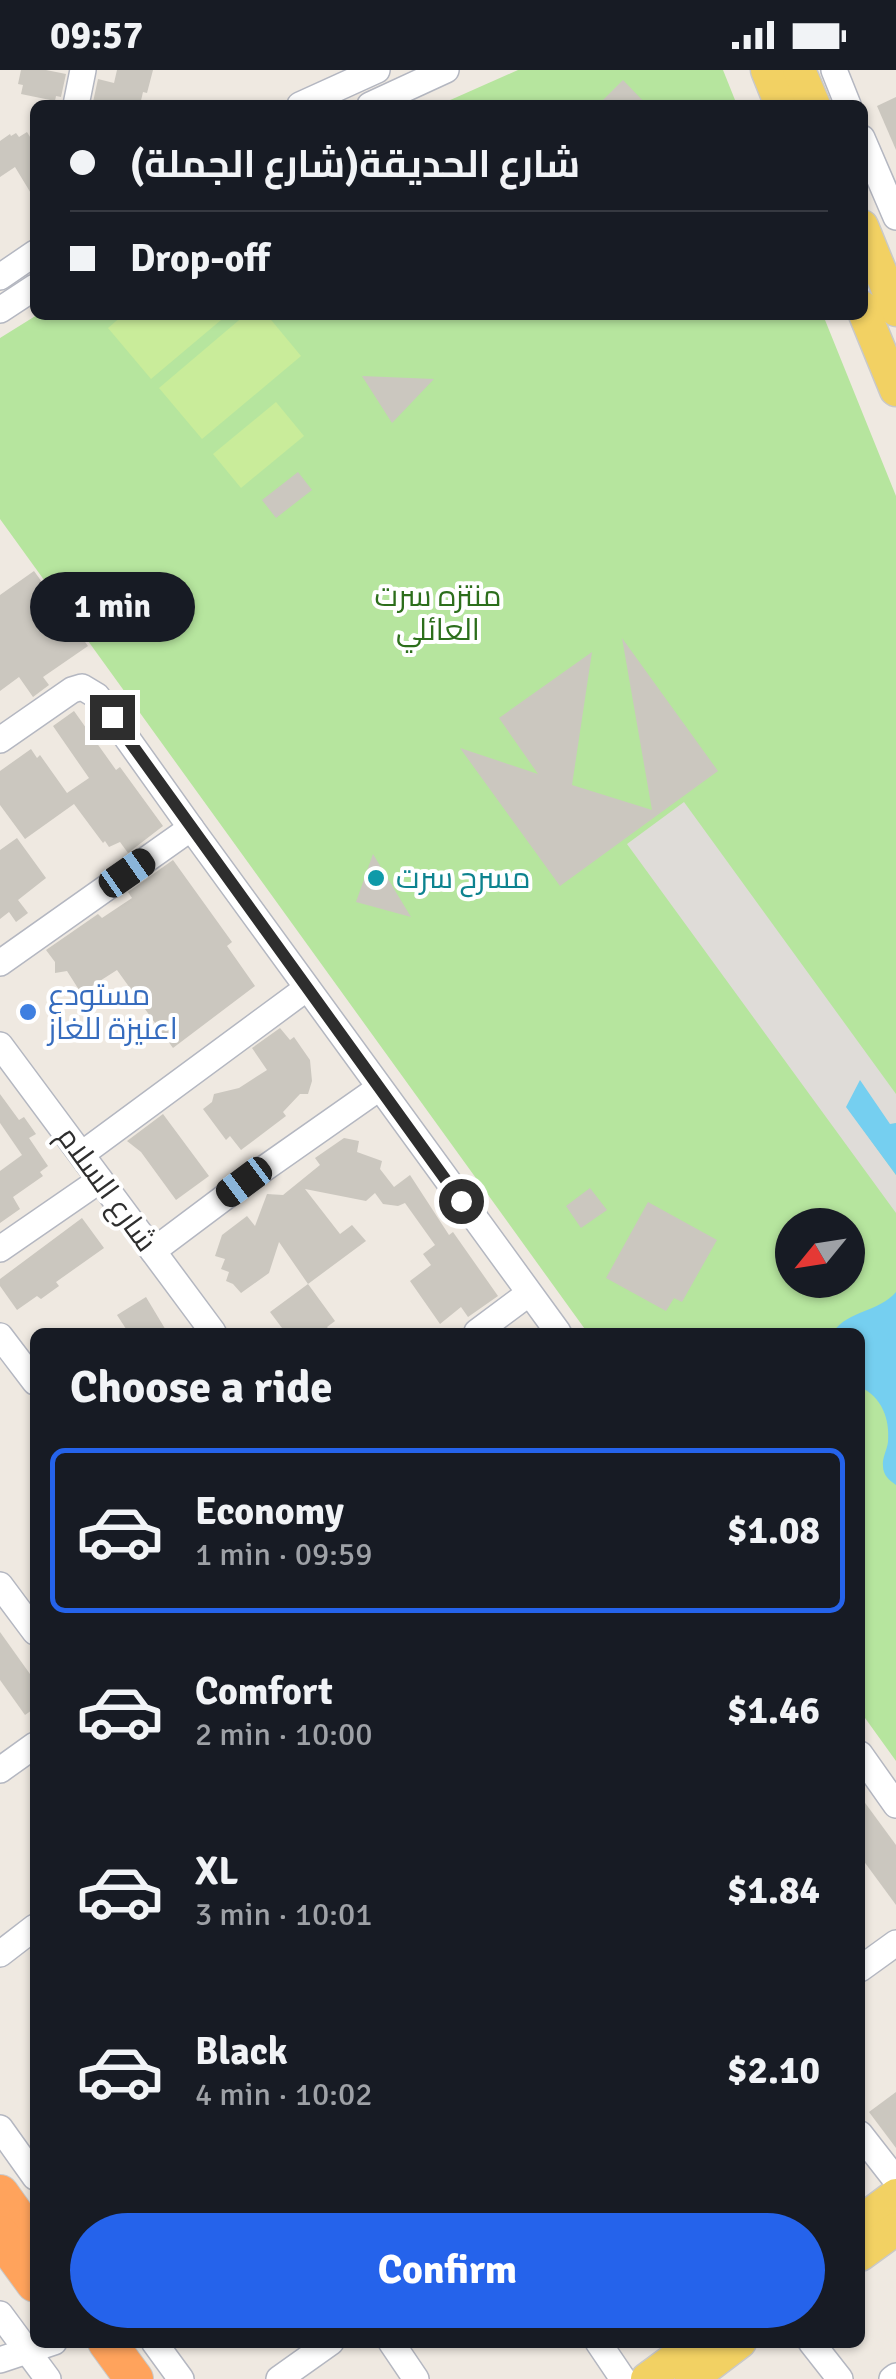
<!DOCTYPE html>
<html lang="en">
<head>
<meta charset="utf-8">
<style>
  :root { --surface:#171b24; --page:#242831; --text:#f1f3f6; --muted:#9ea1a6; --line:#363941; --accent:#2563eb }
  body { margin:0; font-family:Signika,Cairo,sans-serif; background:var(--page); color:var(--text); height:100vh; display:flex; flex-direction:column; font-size:38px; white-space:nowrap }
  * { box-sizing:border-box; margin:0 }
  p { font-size:32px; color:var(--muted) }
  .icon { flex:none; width:55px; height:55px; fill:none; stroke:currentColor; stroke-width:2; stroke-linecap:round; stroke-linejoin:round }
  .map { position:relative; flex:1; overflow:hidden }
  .sheet { position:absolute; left:30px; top:1258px; width:835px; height:1020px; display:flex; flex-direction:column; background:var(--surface); border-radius:15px; box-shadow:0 2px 8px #0004 }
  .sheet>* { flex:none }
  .banner { position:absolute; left:30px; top:30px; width:838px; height:220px; border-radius:15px; box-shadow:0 2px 8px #0004; display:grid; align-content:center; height:220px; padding:0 40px; background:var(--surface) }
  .needle { width:65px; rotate:240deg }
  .buttons { position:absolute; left:775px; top:1138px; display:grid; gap:20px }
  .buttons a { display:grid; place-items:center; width:90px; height:90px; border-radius:50%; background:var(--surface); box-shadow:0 2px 8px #0004; font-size:50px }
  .end { position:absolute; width:45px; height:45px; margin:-22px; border:12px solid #2e2e2e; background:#fff; box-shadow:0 0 0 5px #fff }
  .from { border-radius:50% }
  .bubble { position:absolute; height:70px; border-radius:35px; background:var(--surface); box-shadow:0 2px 8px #0004; font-size:32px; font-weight:800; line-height:70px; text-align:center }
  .car { position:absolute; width:30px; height:60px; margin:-30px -15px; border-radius:12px; box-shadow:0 0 8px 2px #0007; background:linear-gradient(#222 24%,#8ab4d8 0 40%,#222 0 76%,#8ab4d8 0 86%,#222 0) }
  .banner b { display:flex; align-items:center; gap:35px; height:95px; font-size:38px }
  .banner b+b { border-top:2px solid var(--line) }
  .banner i { width:25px; height:25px; background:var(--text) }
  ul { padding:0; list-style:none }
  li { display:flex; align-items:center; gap:30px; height:165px; margin:0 20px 15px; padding:0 20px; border:5px solid transparent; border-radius:15px }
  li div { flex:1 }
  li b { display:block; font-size:38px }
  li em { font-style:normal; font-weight:800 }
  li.active { border-color:var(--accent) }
  li>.icon { width:90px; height:90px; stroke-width:1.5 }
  h2 { padding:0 40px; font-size:45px; line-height:120px }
  .button { display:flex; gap:20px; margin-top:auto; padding:20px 40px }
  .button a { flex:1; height:115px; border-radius:60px; background:var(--accent); color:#fff; font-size:40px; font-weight:800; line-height:115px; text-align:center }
  .status { display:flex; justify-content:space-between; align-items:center; height:70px; padding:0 50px; background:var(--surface); direction:ltr }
  .status svg { height:28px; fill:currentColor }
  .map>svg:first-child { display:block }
</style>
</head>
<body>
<div class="status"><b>09:57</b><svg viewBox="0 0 49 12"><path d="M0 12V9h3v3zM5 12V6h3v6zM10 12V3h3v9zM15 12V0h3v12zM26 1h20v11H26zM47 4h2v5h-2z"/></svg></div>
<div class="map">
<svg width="896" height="2309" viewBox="0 0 896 2309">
  <rect width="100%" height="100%" fill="#efe9e1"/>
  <!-- green -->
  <g fill="#b6e59e" fill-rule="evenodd">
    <path d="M 518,0 L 723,0 L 737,35 L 439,35 Z"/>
    <path d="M 37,245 L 823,245 L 896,426 L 896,1691 L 860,1641 L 860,1262 L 587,1262 L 0,449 L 0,268 ZM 792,1155 L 848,1155 L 848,1210 L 792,1210 Z"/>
  </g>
  <!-- pitch -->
  <g fill="#c9ec9a">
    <path d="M 123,245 L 227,245 L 151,309 L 108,258 Z"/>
    <path d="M 245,245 L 267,245 L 301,286 L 202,369 L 159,318 Z"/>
    <path d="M 276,332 L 304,366 L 241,418 L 213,384 Z"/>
  </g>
  <!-- plaza -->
  <path fill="#dfdcd8" d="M 684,732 L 896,1024 L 896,1053 L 891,1055 L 847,1037 L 896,1105 L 896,1143 L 627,774 Z"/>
  <!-- water -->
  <g fill="#75cff0">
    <path d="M 860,1010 L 890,1054 L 896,1053 L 896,1105 L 846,1037 Z"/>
    <path d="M 896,1222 L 896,1415 C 889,1410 883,1405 883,1396 C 882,1388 887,1380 888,1372 C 890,1349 882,1327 860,1317 L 860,1262 L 833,1262 C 849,1240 879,1242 896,1222 Z"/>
  </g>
  <!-- building -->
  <g fill="#cbc7bf">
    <path d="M 21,0 L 46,0 L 66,4 L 61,27 L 56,26 L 55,31 L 21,24 L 23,15 L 18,14 Z"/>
    <path d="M 117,0 L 153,0 L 147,23 L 143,22 L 140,35 L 104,35 L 93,32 L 98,9 L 114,13 Z"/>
    <path d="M 623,10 L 647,35 L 598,35 Z"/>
    <path d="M 896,27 L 896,80 L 877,36 Z"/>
    <path d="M 27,62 L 35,75 L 35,130 L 15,97 L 0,107 L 0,71 L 10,64 L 11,66 L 16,63 L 19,67 Z"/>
    <path d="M 362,306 L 434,309 L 392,353 Z"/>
    <path d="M 298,402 L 312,420 L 276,448 L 262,430 Z"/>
    <path d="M 34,501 L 88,576 L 43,607 L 49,615 L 33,627 L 19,607 L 0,621 L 0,525 Z"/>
    <path d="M 622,568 L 718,701 L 560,816 L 460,678 L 538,704 L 499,648 L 592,582 L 572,715 L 652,740 Z"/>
    <path d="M 74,641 L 116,700 L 120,697 L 163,756 L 128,783 L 120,772 L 109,777 L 105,771 L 103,773 L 74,734 L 25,769 L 0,735 L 0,701 L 31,679 L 37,688 L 40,685 L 67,723 L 89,708 L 53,656 Z"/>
    <path d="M 17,768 L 46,808 L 18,830 L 28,843 L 16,852 L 9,842 L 0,849 L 0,780 Z"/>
    <path d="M 373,784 L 411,847 L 356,832 Z"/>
    <path d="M 173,790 L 232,872 L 227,876 L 255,916 L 173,978 L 117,900 L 81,923 L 67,901 L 55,903 L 55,892 L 46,880 L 98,844 L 102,848 L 132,828 L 128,822 Z"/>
    <path d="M 280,958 L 290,970 L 294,967 L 310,990 L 312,1011 L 308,1024 L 300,1024 L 283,1042 L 286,1046 L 241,1080 L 230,1066 L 226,1070 L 203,1039 L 212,1032 L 214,1024 L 239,1018 L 267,1000 L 252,978 Z"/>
    <path d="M 0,1024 L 19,1050 L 24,1047 L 36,1064 L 29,1068 L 48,1096 L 40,1102 L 43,1106 L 13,1127 L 20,1139 L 0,1153 L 0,1101 L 22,1085 L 0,1053 Z"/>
    <path d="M 163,1044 L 209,1106 L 176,1130 L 141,1082 L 127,1071 Z"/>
    <path d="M 344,1068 L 359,1071 L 357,1082 L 382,1091 L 380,1099 L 394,1117 L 410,1105 L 449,1165 L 453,1162 L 498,1226 L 468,1247 L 461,1237 L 440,1254 L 410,1211 L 431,1195 L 423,1184 L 435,1175 L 405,1133 L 398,1136 L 383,1134 L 375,1123 L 366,1131 L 305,1119 L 340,1164 L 352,1155 L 366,1171 L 308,1214 L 279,1172 L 269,1203 L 241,1223 L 233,1214 L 226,1211 L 229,1202 L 221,1199 L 225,1189 L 215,1186 L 222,1165 L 247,1146 L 255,1156 L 267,1124 L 283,1125 L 320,1095 L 315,1088 Z"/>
    <path d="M 590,1118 L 607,1140 L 581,1158 L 566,1136 Z"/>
    <path d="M 648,1132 L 717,1170 L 682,1232 L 674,1228 L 666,1241 L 606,1208 Z"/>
    <path d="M 82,1148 L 104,1178 L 56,1212 L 59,1216 L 41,1229 L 37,1226 L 17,1240 L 0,1216 L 0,1209 Z"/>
    <path d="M 308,1214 L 335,1251 L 327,1257 L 331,1262 L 285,1262 L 270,1242 Z"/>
    <path d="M 146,1227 L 167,1262 L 128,1262 L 117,1245 Z"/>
    <path d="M 0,1562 L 35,1611 L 35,1638 L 25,1645 L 0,1610 Z"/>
    <path d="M 860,1726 L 896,1775 L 896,1835 L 860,1786 Z"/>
    <path d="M 896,2022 L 896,2078 L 869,2042 Z"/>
  </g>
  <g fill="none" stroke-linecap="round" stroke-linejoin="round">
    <defs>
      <g id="minor">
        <path d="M 834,0 L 848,35"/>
        <path d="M 76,35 L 83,0"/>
        <path d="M 300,35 L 377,0"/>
        <path d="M 370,35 L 446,0"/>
        <path d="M 862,68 L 896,147"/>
        <path d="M 0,207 L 35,183"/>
        <path d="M 0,240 L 35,217"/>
        <path d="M 0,670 L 72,620 L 82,617 L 97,626 L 191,758 L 558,1262"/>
        <path d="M 0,893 L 191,758"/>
        <path d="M 0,975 L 213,1262"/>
        <path d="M 82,1084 L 307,918"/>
        <path d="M 0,1179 L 100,1110"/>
        <path d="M 153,1181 L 245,1112 L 379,1018"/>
        <path d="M 477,1262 L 528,1224"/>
        <path d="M 0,1266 L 35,1312"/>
        <path d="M 0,1515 L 35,1562"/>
        <path d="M 860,1684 L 896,1735"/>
        <path d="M 0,1700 L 35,1675"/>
        <path d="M 0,1884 L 35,1857"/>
        <path d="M 860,1899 L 896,1873"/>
        <path d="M 0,2058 L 35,2107"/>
        <path d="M 860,2064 L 896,2110"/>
        <path d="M 0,2244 L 48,2309"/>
        <path d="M 154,2272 L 181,2309"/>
        <path d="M 391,2272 L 416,2309"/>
        <path d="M 598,2272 L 623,2309"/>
        <path d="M 811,2272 L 840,2309"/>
        <path d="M 0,2290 L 54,2272"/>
        <path d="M 279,2309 L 331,2272"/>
        <path d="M 892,2309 L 896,2306"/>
      </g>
      <g id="major">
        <path d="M 767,0 L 781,35"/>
        <path d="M 799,0 L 814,35"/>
        <path d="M 862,156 L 896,240"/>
        <path d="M 862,237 L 896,320"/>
        <path d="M 860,2152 L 896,2125"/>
        <path d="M 860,2185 L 896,2159"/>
        <path d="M 647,2309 L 697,2272"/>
        <path d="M 691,2309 L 740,2272"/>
      </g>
      <g id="highway">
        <path d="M 0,2124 L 35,2173"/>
        <path d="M 0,2165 L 35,2213"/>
        <path d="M 107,2272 L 134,2309"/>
      </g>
    </defs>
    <!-- minor casing -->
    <use href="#minor" stroke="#b4b7c1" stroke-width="28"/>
    <!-- major casing -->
    <use href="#major" stroke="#c9c9c9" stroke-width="35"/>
    <!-- highway casing -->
    <use href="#highway" stroke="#c9c9c9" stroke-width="40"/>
    <!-- minor -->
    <use href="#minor" stroke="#fff" stroke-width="25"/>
    <!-- major -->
    <use href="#major" stroke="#f2d163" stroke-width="32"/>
    <!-- highway -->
    <use href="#highway" stroke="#ffa35c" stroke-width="38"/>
  </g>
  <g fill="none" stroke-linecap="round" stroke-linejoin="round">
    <!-- route -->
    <path stroke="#2e2e2e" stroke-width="12" d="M 112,647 L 461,1131"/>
  </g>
  <!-- markers -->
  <circle fill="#0f9aa8" stroke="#fff" stroke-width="4" cx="376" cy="808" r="10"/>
  <circle fill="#3f7fe0" stroke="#fff" stroke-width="4" cx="28" cy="942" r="10"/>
  <g text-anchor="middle" stroke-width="8" stroke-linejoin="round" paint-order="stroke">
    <!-- park labels -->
    <g font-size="30" fill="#2c6e1b" stroke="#fff">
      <text x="438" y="536">منتزه سرت<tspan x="438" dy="34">العائلي</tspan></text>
    </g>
    <!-- culture labels -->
    <g font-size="30" fill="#0d838f" stroke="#fff" text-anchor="start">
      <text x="396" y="818">مسرح سرت</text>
    </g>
    <!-- shop labels -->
    <g font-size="30" fill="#366cbe" stroke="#fff" text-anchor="start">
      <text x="48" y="935">مستودع<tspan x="48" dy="34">اعنيزة للغاز</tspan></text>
    </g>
    <!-- street labels -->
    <g font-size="30" fill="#2e2e2e" stroke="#fff">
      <text transform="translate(107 1119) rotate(54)" y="10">شارع السلام</text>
    </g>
  </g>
</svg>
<div class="buttons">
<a><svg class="needle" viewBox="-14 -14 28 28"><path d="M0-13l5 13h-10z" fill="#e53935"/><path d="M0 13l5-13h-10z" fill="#9ea1a6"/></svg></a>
</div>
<i class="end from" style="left:461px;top:1131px"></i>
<i class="end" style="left:112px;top:647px"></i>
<div class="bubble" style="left:30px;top:502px;width:165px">1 min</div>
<i class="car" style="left:127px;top:803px;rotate:55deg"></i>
<i class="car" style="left:244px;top:1112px;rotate:233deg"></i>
<div class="banner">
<b><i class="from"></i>شارع الحديقة(شارع الجملة)</b>
<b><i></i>Drop-off</b>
</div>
<section class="sheet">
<h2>Choose a ride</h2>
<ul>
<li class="active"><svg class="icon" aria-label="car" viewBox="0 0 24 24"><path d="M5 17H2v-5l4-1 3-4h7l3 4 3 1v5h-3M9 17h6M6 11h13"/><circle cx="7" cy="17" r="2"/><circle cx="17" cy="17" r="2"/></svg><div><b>Economy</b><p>1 min · 09:59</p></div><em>$1.08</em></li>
<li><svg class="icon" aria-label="car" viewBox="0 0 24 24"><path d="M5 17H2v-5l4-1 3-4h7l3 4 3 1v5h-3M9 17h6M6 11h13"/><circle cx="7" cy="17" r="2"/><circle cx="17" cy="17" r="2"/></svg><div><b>Comfort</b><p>2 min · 10:00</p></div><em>$1.46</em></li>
<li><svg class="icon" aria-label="car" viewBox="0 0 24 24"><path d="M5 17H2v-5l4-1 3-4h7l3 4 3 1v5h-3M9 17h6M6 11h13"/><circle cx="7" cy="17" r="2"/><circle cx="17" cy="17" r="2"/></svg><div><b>XL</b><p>3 min · 10:01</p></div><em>$1.84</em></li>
<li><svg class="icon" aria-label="car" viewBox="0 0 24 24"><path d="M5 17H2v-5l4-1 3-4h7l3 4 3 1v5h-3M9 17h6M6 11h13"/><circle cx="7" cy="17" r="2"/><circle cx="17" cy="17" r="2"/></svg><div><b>Black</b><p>4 min · 10:02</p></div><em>$2.10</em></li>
</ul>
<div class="button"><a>Confirm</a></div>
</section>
</div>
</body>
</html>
